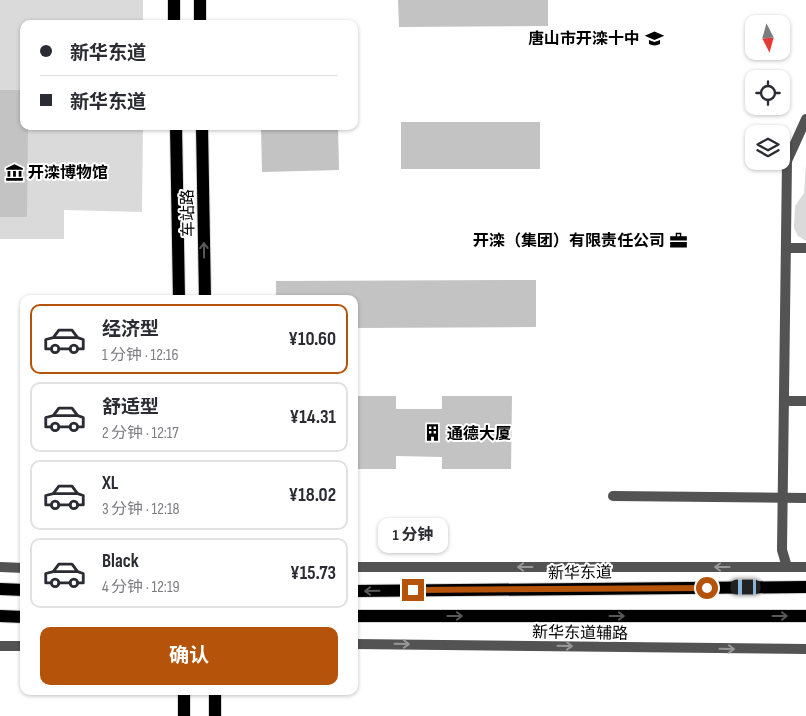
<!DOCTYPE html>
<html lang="zh">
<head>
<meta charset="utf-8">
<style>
  :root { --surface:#fff; --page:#f2f2f3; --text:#2b2b33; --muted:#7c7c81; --line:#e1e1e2; --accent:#b45309 }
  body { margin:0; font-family:"Sofia Sans Condensed","Noto Sans SC",sans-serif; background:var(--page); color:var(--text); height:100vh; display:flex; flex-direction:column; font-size:19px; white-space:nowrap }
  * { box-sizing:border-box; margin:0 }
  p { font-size:16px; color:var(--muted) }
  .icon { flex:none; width:28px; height:28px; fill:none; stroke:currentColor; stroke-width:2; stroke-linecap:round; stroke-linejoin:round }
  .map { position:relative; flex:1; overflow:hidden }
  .details { position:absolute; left:20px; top:295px; width:338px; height:400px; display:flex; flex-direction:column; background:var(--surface); border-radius:10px; box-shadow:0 1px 4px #0004 }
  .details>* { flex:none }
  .hud { position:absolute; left:20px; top:20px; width:338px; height:110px; border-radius:10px; box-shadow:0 1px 4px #0004; display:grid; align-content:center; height:110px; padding:0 20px; background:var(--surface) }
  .needle { width:32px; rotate:174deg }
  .buttons { position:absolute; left:745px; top:15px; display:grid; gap:10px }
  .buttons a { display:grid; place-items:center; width:45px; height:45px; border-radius:10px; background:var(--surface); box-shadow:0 1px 4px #0004; font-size:25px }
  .end { position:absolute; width:22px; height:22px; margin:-11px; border:6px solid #b45309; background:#fff; box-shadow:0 0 0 2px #fff }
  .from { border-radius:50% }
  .bubble { position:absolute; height:35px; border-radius:10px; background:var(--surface); box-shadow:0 1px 4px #0004; font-size:16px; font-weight:700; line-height:35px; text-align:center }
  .car { position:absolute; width:15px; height:30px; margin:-15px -8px; border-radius:6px; box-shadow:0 0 4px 1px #0007; background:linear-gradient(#222 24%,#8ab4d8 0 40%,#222 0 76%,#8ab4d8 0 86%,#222 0) }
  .hud b { display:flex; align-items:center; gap:18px; height:48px; font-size:19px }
  .hud b+b { border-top:1px solid var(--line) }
  .hud i { width:12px; height:12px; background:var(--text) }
  ul { padding:9px 0 0; list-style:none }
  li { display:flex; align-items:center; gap:15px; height:70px; margin:0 10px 8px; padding:0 10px; border:2px solid var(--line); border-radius:10px }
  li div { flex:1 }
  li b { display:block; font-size:19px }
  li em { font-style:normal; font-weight:700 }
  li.active { border-color:var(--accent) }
  li>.icon { width:45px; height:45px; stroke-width:1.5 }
  .primary-button { display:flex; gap:10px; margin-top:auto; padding:10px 20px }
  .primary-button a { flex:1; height:58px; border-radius:10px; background:var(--accent); color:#fff; font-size:20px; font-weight:700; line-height:58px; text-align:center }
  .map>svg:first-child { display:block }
</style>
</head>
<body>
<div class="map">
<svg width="806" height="716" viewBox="0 0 806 716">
  <rect width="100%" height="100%" fill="#fff"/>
  <!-- green -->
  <g fill="#dadada">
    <path d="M 0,0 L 143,0 L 143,24 L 24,24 L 24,126 L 143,126 L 142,212 L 64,210 L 64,239 L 0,239 Z"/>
    <path d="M 806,164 L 806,241 L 798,236 L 794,228 L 795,206 L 804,193 Z"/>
  </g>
  <!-- building -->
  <g fill="#c3c3c3">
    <path d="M 398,0 L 548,0 L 548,26 L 399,27 Z"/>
    <path d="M 0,90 L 24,90 L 24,126 L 28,126 L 27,217 L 0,217 Z"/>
    <rect x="401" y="122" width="139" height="47"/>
    <path d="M 261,126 L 338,126 L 339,170 L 262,172 Z"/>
    <path d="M 536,280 L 536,327 L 354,328 L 354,299 L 276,299 L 276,281 Z"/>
    <path d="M 354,396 L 396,396 L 396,409 L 442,409 L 442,396 L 512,396 L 511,469 L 442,469 L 442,457 L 396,456 L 396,469 L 354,469 Z"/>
  </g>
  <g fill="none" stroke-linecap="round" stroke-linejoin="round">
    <defs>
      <g id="primary">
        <path d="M 174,0 L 174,24"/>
        <path d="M 200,0 L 200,24"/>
        <path d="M 176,126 L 179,299"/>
        <path d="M 202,126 L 205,299"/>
        <path d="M 0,589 L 24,590"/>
        <path d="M 354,591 L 806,587"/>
        <path d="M 0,616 L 24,617"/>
        <path d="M 354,616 L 806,616"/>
        <path d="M 184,691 L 184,716"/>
        <path d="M 215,691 L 215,716"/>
      </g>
    </defs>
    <!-- primary casing -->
    <use href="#primary" stroke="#dbdbdb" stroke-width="14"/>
    <!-- service -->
    <g stroke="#535353" stroke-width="10">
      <path d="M 786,248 L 806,248"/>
      <path d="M 784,401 L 806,401"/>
      <path d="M 613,496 L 806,498"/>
      <path d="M 787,567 L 782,550 L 787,161 L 806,119"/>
    </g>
    <!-- minor -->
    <g stroke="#535353" stroke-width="10">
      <path d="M 0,567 L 24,568"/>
      <path d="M 354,567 L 806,567"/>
      <path d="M 354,644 L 806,649"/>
      <path d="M 0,646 L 24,646"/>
    </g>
    <!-- primary -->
    <use href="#primary" stroke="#000" stroke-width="12"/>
  </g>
  <!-- one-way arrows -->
  <defs><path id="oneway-shaft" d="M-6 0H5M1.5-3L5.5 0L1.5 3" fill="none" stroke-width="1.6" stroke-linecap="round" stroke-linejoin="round" transform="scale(1.25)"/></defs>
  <g stroke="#595959">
    <use href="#oneway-shaft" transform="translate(204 250) rotate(-91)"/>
    <use href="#oneway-shaft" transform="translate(372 591) rotate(179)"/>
    <use href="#oneway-shaft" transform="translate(455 616)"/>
    <use href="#oneway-shaft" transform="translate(617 616)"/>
    <use href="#oneway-shaft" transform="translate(780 616)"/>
  </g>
  <g stroke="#989898">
    <use href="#oneway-shaft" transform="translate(525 567) rotate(-180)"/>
    <use href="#oneway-shaft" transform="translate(722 567) rotate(-180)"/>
    <use href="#oneway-shaft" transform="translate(402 644) rotate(1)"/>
    <use href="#oneway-shaft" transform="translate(565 646) rotate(1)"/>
    <use href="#oneway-shaft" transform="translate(727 649) rotate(1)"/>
  </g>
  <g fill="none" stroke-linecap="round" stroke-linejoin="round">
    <!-- route -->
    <path stroke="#b45309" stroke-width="6" d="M 413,590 L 707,588"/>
  </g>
  <!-- icons -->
  <defs>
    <symbol id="school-bare" viewBox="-9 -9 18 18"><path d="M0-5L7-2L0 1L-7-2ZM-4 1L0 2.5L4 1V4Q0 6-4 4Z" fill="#000" stroke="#fff" stroke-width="2.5" paint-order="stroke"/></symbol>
    <symbol id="museum-bare" viewBox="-9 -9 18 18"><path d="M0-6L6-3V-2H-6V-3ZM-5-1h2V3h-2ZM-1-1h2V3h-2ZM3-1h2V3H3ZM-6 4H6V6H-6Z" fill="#000" stroke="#fff" stroke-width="2.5" paint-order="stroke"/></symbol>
    <symbol id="office-bare" viewBox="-9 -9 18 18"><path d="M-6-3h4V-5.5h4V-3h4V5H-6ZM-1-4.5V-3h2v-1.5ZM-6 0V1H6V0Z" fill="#000" stroke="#fff" stroke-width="2.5" paint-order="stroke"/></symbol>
    <symbol id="building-bare" viewBox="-9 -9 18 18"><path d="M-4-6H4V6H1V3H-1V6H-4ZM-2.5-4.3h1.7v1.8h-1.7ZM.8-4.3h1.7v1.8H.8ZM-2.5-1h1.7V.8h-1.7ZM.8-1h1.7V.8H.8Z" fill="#000" stroke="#fff" stroke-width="2.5" paint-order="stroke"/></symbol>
  </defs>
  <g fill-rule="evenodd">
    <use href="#school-bare" x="642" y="26" width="25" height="25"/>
    <use href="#museum-bare" x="2" y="160" width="25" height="25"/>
    <use href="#office-bare" x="666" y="228" width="25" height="25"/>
    <use href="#building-bare" x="420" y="420" width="25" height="25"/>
  </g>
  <g text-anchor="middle" stroke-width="4" stroke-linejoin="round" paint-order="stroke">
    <!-- poi labels -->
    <g font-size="16" font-weight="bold" fill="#000" stroke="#fff" text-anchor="end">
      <text x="640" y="44">唐山市开滦十中</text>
      <text x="28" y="178" text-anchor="start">开滦博物馆</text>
      <text x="665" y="246">开滦（集团）有限责任公司</text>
      <text x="447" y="439" text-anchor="start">通德大厦</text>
    </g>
    <!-- street labels -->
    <g font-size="16" fill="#000" stroke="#fff">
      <text transform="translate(187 213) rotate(-91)" y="6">车站路</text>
      <text transform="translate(580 572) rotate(-1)" y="6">新华东道</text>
      <text transform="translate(580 632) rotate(1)" y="6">新华东道辅路</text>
    </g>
  </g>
</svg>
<div class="buttons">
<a><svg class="needle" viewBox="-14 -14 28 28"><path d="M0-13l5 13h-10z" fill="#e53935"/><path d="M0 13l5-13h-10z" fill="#7c7c81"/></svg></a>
<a><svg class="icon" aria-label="locate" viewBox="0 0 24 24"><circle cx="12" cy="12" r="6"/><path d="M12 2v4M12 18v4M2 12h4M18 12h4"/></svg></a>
<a><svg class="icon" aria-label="layers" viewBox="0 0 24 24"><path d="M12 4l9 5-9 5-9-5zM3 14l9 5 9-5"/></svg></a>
</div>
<i class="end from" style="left:707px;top:588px"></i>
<i class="end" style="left:413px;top:590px"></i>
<div class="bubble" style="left:378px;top:518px;width:70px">1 分钟</div>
<i class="car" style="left:746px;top:587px;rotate:270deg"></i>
<div class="hud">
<b><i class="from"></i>新华东道</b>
<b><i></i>新华东道</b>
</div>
<section class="details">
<ul>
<li class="active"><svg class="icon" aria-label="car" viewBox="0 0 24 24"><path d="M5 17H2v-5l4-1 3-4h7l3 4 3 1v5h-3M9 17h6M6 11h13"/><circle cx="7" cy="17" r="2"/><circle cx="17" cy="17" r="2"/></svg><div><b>经济型</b><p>1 分钟 · 12:16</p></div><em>¥10.60</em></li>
<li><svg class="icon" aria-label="car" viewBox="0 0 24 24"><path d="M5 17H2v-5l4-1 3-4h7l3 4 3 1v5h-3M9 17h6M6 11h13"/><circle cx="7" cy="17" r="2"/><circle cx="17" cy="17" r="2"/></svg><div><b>舒适型</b><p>2 分钟 · 12:17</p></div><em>¥14.31</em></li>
<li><svg class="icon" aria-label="car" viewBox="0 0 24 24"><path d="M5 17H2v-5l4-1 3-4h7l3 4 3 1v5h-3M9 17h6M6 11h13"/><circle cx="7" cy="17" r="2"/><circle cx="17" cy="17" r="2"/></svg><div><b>XL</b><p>3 分钟 · 12:18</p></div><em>¥18.02</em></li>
<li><svg class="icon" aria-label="car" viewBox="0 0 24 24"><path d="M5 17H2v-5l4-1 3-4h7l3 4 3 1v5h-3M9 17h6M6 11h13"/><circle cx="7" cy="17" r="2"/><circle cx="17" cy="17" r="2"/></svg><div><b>Black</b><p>4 分钟 · 12:19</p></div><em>¥15.73</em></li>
</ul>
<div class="primary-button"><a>确认</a></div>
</section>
</div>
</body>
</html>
